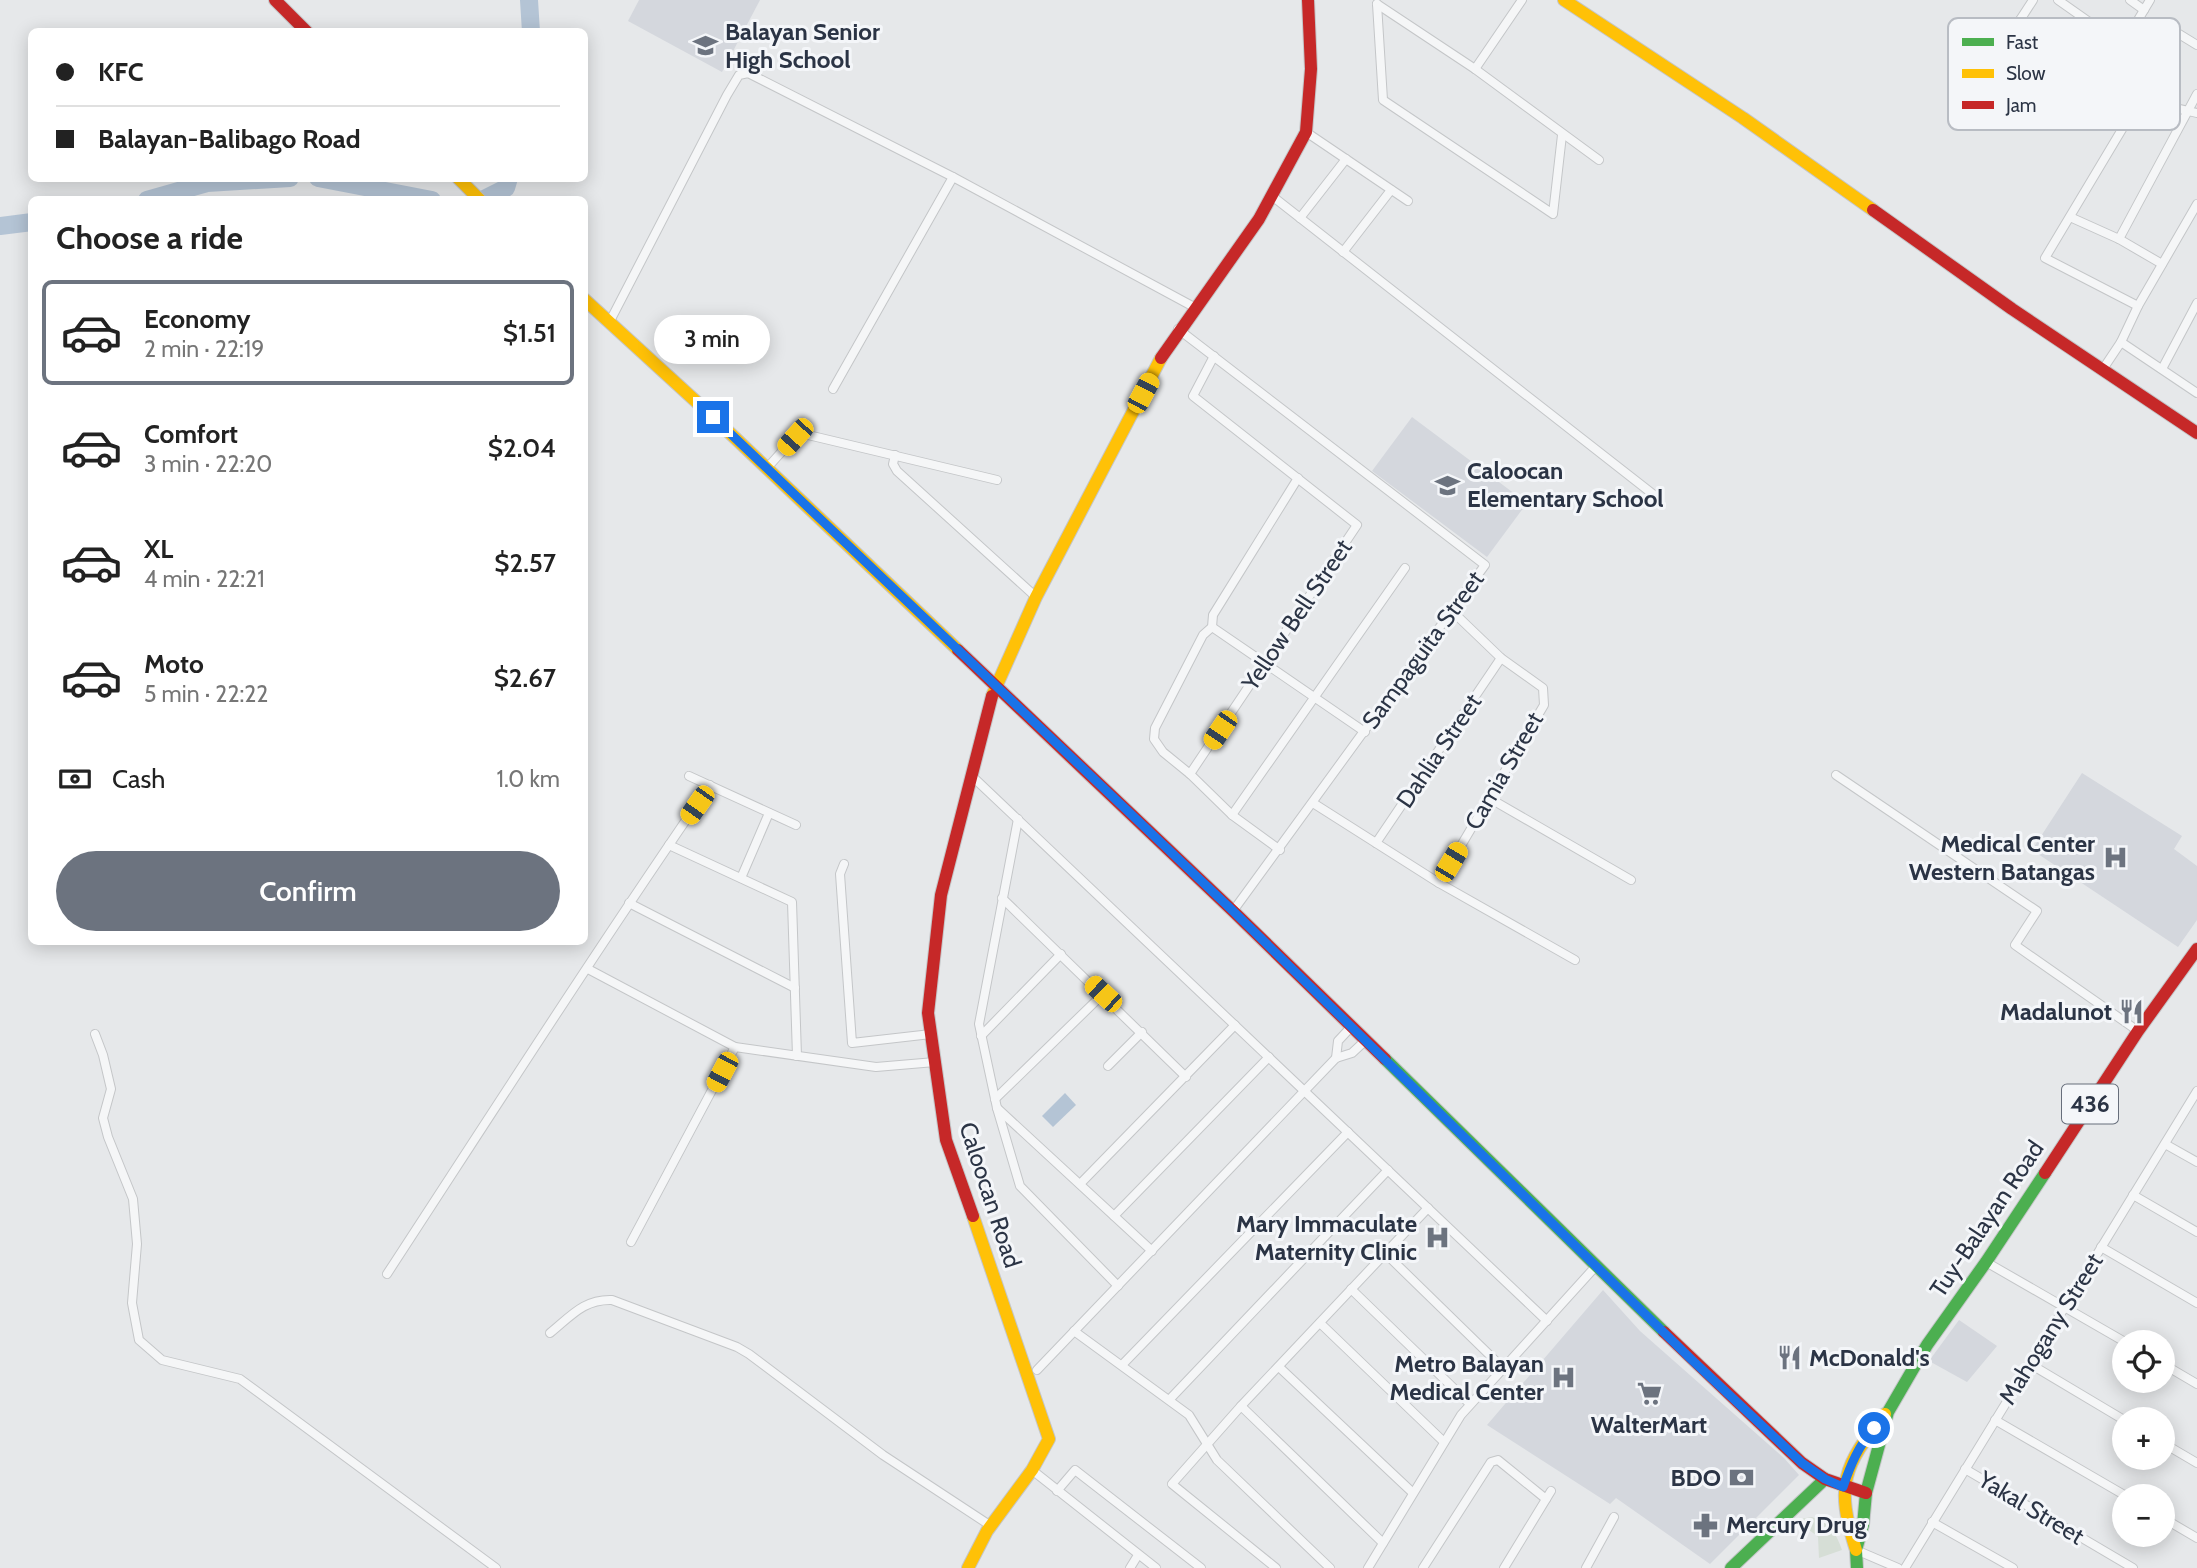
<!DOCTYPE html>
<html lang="en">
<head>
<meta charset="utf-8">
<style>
  :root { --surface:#fff; --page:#f2f2f2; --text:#222; --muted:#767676; --line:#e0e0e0; --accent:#6c737f }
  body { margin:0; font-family:Cabin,sans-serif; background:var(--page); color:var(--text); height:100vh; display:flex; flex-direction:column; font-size:26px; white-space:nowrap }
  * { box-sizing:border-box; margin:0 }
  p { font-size:23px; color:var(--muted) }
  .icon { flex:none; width:38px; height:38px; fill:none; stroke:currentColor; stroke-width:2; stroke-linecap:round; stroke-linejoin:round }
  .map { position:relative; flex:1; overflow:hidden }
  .sheet { position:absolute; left:28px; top:196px; width:560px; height:749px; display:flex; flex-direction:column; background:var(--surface); border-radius:10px; box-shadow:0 4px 18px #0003 }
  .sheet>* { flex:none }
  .top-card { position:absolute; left:28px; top:28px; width:560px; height:154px; border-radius:10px; box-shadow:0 4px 18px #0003; display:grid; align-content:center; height:154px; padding:0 28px; background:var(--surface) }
  .controls { position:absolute; left:2112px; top:1330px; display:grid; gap:14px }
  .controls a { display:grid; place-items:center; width:63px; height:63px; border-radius:50%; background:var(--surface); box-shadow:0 4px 18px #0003; font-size:35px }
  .end { position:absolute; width:32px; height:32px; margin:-16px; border:9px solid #1a73e8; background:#fff; box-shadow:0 0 0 4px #fff }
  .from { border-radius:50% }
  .bubble { position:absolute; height:49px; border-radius:24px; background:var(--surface); box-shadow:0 4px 18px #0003; font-size:23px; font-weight:600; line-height:49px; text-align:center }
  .car { position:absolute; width:21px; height:42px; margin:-21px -10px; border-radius:9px; box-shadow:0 0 5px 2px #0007; background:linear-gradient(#f5c518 24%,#345 0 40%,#f5c518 0 76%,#345 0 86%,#f5c518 0) }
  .top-card b { display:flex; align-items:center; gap:24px; height:66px; font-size:26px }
  .top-card b+b { border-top:2px solid var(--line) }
  .top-card i { width:18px; height:18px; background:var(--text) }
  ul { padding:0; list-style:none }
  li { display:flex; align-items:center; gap:21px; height:105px; margin:0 14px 10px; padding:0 14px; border:4px solid transparent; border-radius:10px }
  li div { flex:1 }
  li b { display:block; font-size:26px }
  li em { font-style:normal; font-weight:600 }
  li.selected { border-color:var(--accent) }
  li>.icon { width:63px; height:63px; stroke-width:1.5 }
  h2 { padding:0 28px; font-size:32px; line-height:84px }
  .pay { display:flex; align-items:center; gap:18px; height:77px; padding:0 28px; font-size:26px }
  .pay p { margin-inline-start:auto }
  .primary-button { display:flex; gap:14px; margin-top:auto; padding:14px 28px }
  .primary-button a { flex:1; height:80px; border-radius:42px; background:var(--accent); color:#fff; font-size:28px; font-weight:600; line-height:80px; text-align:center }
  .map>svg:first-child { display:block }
</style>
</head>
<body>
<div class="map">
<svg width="2197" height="1568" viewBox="0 0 2197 1568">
  <rect width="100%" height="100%" fill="#e6e8ea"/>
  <!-- built -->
  <g fill="#d4d7dd">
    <path d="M 639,0 L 760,0 L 722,72 L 628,21 Z"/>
    <path d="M 1412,417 L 1527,503 L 1487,557 L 1372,471 Z"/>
    <path d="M 2082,773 L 2182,836 L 2174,849 L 2197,866 L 2197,920 L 2178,947 L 2032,850 Z"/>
    <path d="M 1603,1290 L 1640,1331 L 1784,1458 L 1799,1475 L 1710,1564 L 1616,1498 L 1610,1504 L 1487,1425 Z"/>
    <path d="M 1959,1320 L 1997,1346 L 1967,1382 L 1929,1361 Z"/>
  </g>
  <!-- green -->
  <path fill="#d6ded6" d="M 1812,1517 C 1830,1523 1836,1533 1842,1550 L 1819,1558 L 1818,1537 C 1810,1529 1802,1528 1794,1520 Z"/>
  <!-- water -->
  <path fill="#b4c4d5" d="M 1065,1093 L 1076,1105 L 1053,1127 L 1042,1116 Z"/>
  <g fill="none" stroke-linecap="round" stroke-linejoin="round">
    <!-- river -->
    <g stroke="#b4c4d5" stroke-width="18">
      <path d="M 529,0 L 531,32"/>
      <path d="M 318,178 L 432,200"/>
      <path d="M 147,200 L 207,183 L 290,178"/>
      <path d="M 482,200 L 506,188 L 509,178"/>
      <path d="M 0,226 L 32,222"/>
    </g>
    <defs>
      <g id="street">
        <path d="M 2058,0 L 2122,45"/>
        <path d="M 2130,0 L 2144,10"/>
        <path d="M 1377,4 L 1383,100 L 1553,214 L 1562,135"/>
        <path d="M 1377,4 L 1475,69 L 1599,160"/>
        <path d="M 2020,20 L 2063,52 L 2141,100 L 2197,113"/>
        <path d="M 1475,69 L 1522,0"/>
        <path d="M 1998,69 L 2020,20 L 2033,0"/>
        <path d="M 2034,99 L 2063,52"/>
        <path d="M 2075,125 L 2150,0"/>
        <path d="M 1306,132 L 1408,201"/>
        <path d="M 1272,196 L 1654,495"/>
        <path d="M 2070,217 L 2119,239 L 2162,264"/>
        <path d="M 1300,218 L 1346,159"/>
        <path d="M 2119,239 L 2197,94"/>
        <path d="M 1343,252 L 1391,190"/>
        <path d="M 2138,306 L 2045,258 L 2179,34 L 2197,45"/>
        <path d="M 609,323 L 727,95 L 739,75 L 748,73 L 953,177 L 1194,307"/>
        <path d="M 1178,329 L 1485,565 L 1233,911"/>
        <path d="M 2121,342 L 2197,393"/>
        <path d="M 2103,369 L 2121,342 L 2138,306 L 2197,204"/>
        <path d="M 2162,369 L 2197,303"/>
        <path d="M 833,389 L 953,177"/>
        <path d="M 895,455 L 893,464 L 897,471 L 1036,597"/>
        <path d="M 767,468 L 795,437 L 804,434 L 997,480"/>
        <path d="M 1212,627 L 1365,732"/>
        <path d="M 1190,774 L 1357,525 L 1193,396 L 1214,356"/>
        <path d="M 1836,775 L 2037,911 L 2015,945 L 2138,1031"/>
        <path d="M 689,776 L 796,825"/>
        <path d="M 974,778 L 1547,1321"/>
        <path d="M 1489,798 L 1631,880"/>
        <path d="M 1313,803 L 1439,883 L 1575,960"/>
        <path d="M 1232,815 L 1405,568"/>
        <path d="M 1018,819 L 979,1024 L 997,1108 L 1020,1186 L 1118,1286"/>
        <path d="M 1376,843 L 1501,658"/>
        <path d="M 669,845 L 792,902 L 797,1056"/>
        <path d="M 1280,850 L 1232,815 L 1190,774 L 1163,752 L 1154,739 L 1155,728 L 1203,635 L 1212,627 L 1213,615 L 1298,478"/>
        <path d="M 844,864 L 840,874 L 852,1043 L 931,1034"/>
        <path d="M 741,878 L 769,813"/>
        <path d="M 1439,883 L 1544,705 L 1543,688 L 1501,658 L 1452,611"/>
        <path d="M 1002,898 L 1186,1077"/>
        <path d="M 629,903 L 795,988"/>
        <path d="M 588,969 L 735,1047 L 876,1067 L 935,1062"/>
        <path d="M 95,1034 L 103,1055 L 111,1089 L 103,1118 L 108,1137 L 133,1199 L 137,1244 L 132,1303 L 139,1340 L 162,1360 L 240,1379 L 496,1568"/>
        <path d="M 981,1036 L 1061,954"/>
        <path d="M 1336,1058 L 1338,1041 L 1352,1026"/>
        <path d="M 1108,1066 L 1142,1032"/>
        <path d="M 995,1099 L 1103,994"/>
        <path d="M 997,1108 L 1152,1251"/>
        <path d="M 2165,1144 L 2197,1162"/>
        <path d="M 1080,1184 L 1235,1025"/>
        <path d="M 2133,1195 L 2197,1232"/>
        <path d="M 1114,1216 L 1269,1057"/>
        <path d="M 631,1242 L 735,1047"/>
        <path d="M 2101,1247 L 2197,1303"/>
        <path d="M 1386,1254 L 1504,1369"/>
        <path d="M 1986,1262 L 2125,1342"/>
        <path d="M 387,1274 C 494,1110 599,946 710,785"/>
        <path d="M 1351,1289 L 1470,1404"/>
        <path d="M 1320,1323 L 1444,1442"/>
        <path d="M 1074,1331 L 1189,1415 L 1217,1460 L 1330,1568"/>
        <path d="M 550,1333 C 571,1316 584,1299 612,1300 L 737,1347 L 749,1354 L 883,1455 L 991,1526"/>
        <path d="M 2030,1364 L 2124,1420"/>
        <path d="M 2163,1364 L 2197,1384"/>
        <path d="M 1122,1365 L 1348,1132"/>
        <path d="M 1279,1367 L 1413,1493"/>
        <path d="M 1037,1370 L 1336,1058 L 1352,1053 L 1366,1040"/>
        <path d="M 1170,1399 L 1388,1170"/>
        <path d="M 1241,1406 L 1383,1543"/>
        <path d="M 1995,1420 L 2126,1496"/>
        <path d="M 2163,1443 L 2197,1463"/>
        <path d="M 1965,1469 L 2133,1568"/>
        <path d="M 1032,1470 L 1156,1568"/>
        <path d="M 1057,1491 L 1075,1470 L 1201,1568"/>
        <path d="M 2163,1518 L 2197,1538"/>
        <path d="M 1932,1522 L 2013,1568"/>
        <path d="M 1856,1550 L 1898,1568"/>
        <path d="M 1130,1568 L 1138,1555"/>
        <path d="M 1276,1568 L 1172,1484 L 1241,1406 L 1428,1208"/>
        <path d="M 1368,1568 L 1461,1415 L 1596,1266"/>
        <path d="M 1423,1568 L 1491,1462 L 1498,1460 L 1546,1499"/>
        <path d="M 1504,1568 L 1551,1491"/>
        <path d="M 1586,1568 L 1614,1517"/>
        <path d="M 1905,1568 L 2197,1091"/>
      </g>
      <g id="fast">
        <path d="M 1385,1059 L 1664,1332"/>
        <path d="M 1731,1568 L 1825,1479"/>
        <path d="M 1857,1568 L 1856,1550 L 1863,1525 L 1866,1493 L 1888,1412 L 1927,1345 L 1986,1262 L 2045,1173"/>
      </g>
      <g id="slow">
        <path d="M 1564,0 L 1743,118 L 1873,210"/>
        <path d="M 458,178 L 480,200"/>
        <path d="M 584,299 L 713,417 L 958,650"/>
        <path d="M 992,696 L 1036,597 L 1161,358"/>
        <path d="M 1856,1550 C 1835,1485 1843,1466 1885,1414"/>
        <path d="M 968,1568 L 987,1531 L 1032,1470 L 1049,1439 L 973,1216"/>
      </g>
      <g id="jam">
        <path d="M 275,0 L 307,32"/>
        <path d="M 1873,210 L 2012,309 L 2197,433"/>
        <path d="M 1161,358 L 1259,219 L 1306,132 L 1311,69 L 1308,0"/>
        <path d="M 958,650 L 1233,911 L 1385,1059"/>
        <path d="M 2045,1173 L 2138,1031 L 2197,949"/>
        <path d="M 973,1216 L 946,1140 L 928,1013 L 941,895 L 992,696"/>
        <path d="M 1664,1332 L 1802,1463 L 1825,1479 L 1866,1493"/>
      </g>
    </defs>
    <!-- street casing -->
    <use href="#street" stroke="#c4c6c8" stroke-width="10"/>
    <!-- fast casing -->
    <use href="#fast" stroke="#c4c6c8" stroke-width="14"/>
    <!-- slow casing -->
    <use href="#slow" stroke="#c4c6c8" stroke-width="14"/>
    <!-- jam casing -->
    <use href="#jam" stroke="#c4c6c8" stroke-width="14"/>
    <!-- street -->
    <use href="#street" stroke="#f5f6f7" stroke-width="8"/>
    <!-- fast -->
    <use href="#fast" stroke="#4caf50" stroke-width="12"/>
    <!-- slow -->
    <use href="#slow" stroke="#ffc107" stroke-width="12"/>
    <!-- jam -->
    <use href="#jam" stroke="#c62828" stroke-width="12"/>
  </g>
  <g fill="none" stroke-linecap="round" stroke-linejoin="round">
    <!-- route -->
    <path stroke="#1a73e8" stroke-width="9" d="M 713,417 L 1233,911 L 1691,1359 L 1802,1463 L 1825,1479 L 1843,1487 C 1851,1464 1858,1447 1874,1428"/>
  </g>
  <!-- icons -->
  <defs>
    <symbol id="school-bare" viewBox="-9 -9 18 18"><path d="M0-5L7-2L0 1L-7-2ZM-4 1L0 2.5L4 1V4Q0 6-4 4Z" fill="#6c737f" stroke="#f4f6f9" stroke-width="2.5" paint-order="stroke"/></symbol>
    <symbol id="hospital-bare" viewBox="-9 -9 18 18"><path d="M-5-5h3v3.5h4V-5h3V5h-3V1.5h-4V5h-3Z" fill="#6c737f" stroke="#f4f6f9" stroke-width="2.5" paint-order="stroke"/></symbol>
    <symbol id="restaurant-bare" viewBox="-9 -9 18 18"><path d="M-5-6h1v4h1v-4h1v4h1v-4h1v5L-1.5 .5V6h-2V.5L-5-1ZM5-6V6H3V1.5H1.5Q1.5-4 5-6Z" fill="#6c737f" stroke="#f4f6f9" stroke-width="2.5" paint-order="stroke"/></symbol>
    <symbol id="supermarket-bare" viewBox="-9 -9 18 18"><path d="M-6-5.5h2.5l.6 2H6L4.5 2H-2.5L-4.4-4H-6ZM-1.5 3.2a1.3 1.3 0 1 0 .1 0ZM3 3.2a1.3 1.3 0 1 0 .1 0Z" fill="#6c737f" stroke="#f4f6f9" stroke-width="2.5" paint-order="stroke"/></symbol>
    <symbol id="bank-bare" viewBox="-9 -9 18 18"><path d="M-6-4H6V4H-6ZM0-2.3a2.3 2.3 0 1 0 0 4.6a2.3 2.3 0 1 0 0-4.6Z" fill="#6c737f" stroke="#f4f6f9" stroke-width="2.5" paint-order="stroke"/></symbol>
    <symbol id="pharmacy-bare" viewBox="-9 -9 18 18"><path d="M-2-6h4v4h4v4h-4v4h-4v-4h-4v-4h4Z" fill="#6c737f" stroke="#f4f6f9" stroke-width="2.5" paint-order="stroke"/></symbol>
  </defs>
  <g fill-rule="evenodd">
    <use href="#school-bare" x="688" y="28" width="35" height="35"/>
    <use href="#school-bare" x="1430" y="468" width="35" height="35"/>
    <use href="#hospital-bare" x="2098" y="840" width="35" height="35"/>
    <use href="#restaurant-bare" x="2114" y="994" width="35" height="35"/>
    <use href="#hospital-bare" x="1420" y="1220" width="35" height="35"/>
    <use href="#restaurant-bare" x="1772" y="1340" width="35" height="35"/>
    <use href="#hospital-bare" x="1546" y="1360" width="35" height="35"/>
    <use href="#supermarket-bare" x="1632" y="1376" width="35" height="35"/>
    <use href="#bank-bare" x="1724" y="1460" width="35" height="35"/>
    <use href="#pharmacy-bare" x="1688" y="1508" width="35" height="35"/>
  </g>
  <g text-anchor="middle" stroke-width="6" stroke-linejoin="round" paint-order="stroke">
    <!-- shield labels -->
    <rect fill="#f4f6f9" stroke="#676e7b" stroke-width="2" x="2062" y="1084.5" width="56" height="39" rx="5"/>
    <g font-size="23" font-weight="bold" fill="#2b3445">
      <text x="2090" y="1112">436</text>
    </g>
    <!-- poi labels -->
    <g font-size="24" font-weight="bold" fill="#2b3445" stroke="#f4f6f9" text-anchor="end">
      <text x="725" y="40" text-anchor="start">Balayan Senior<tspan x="725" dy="28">High School</tspan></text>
      <text x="1467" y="479" text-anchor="start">Caloocan<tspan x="1467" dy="28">Elementary School</tspan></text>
      <text x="2095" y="852">Medical Center<tspan x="2095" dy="28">Western Batangas</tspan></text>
      <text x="2112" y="1020">Madalunot</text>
      <text x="1417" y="1232">Mary Immaculate<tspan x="1417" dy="28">Maternity Clinic</tspan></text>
      <text x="1809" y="1366" text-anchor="start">McDonald's</text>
      <text x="1544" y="1372">Metro Balayan<tspan x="1544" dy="28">Medical Center</tspan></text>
      <text x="1649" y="1433" text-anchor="middle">WalterMart</text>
      <text x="1721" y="1486">BDO</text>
      <text x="1726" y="1533" text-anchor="start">Mercury Drug</text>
    </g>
    <!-- street labels -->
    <g font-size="24" fill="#2b3445" stroke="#f4f6f9">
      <text transform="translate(1297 615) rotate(-56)" y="8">Yellow Bell Street</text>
      <text transform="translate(1423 650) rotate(-54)" y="8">Sampaguita Street</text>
      <text transform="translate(1439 751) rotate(-56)" y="8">Dahlia Street</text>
      <text transform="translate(1504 771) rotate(-60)" y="8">Camia Street</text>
      <text transform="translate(990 1195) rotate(72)" y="8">Caloocan Road</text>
      <text transform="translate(1987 1219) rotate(-56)" y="8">Tuy-Balayan Road</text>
      <text transform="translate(2051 1329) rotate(-58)" y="8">Mahogany Street</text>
      <text transform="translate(2031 1508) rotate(31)" y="8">Yakal Street</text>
    </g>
  </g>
  <!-- legend -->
  <rect x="1948" y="18" width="232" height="112" rx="10" fill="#f4f6f9" stroke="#b8bcc3" stroke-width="2"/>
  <rect x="1962" y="38" width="32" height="8" fill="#4caf50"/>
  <rect x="1962" y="69" width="32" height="9" fill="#ffc107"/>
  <rect x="1962" y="101" width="32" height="8" fill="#c62828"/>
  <g font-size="19" fill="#2b3445">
    <text x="2006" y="49">Fast</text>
    <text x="2006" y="80">Slow</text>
    <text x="2006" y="112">Jam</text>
  </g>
</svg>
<div class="controls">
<a><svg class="icon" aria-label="locate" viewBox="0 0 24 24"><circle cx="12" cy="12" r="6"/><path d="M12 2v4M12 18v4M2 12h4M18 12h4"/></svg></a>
<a>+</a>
<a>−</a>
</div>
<i class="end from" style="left:1874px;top:1428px"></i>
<i class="end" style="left:713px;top:417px"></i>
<div class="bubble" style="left:654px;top:315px;width:116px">3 min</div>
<i class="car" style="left:1143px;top:393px;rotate:28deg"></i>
<i class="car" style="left:795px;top:437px;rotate:222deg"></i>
<i class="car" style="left:1220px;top:730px;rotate:214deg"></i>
<i class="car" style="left:697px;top:805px;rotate:215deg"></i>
<i class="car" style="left:1451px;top:862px;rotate:31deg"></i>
<i class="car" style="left:1103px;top:994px;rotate:313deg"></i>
<i class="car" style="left:722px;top:1072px;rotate:208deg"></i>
<div class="top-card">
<b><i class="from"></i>KFC</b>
<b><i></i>Balayan-Balibago Road</b>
</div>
<section class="sheet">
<h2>Choose a ride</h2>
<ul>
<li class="selected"><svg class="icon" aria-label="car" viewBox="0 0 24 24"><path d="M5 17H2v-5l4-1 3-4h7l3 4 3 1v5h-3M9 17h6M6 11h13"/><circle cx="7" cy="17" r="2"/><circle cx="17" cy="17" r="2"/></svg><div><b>Economy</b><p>2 min · 22:19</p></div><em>$1.51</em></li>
<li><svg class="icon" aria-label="car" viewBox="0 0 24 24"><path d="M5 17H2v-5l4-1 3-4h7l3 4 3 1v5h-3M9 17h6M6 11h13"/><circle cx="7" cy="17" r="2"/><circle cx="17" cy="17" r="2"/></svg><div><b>Comfort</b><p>3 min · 22:20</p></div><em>$2.04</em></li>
<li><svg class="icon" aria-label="car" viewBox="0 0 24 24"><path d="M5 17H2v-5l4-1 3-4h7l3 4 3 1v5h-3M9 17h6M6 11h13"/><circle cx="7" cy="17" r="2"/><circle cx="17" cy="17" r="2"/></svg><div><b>XL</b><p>4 min · 22:21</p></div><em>$2.57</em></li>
<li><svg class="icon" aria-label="car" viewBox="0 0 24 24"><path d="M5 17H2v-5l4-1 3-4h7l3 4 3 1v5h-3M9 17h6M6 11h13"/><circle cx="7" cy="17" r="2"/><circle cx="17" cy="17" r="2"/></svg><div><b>Moto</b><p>5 min · 22:22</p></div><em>$2.67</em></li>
</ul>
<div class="pay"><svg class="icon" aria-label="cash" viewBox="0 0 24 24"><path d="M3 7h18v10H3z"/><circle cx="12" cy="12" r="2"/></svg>Cash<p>1.0 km</p></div>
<div class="primary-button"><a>Confirm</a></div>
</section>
</div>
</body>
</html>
